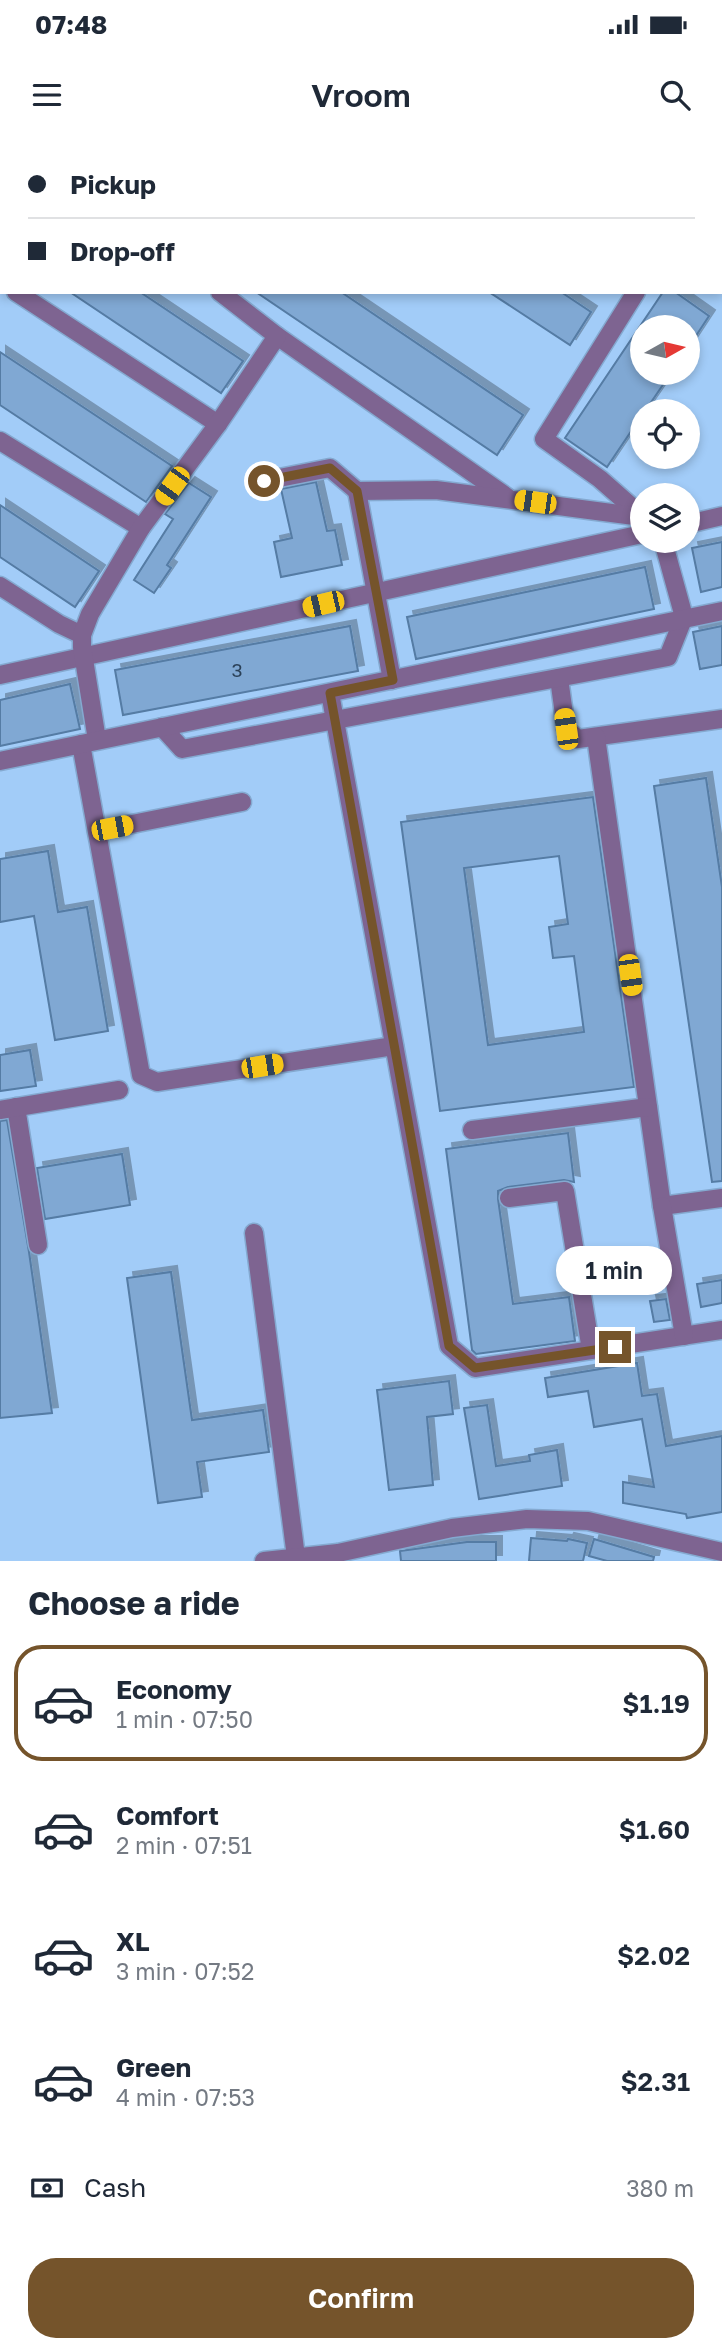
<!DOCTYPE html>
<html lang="en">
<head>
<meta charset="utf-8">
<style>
  :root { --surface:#fff; --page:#f6f6f7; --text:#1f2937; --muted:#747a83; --line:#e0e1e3; --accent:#75542b }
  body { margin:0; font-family:"Golos Text",sans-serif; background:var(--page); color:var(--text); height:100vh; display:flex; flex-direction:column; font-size:26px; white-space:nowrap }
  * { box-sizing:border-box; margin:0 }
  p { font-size:23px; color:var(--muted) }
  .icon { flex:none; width:38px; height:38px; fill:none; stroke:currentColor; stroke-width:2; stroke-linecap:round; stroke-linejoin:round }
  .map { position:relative; height:1421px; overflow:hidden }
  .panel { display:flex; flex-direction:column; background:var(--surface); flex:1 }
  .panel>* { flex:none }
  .guide { position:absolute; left:0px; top:0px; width:723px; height:154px; box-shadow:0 4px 10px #0003; display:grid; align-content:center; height:154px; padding:0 28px; background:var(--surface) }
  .needle { width:46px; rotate:82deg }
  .tools { position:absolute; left:630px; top:175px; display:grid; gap:14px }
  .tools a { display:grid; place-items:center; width:70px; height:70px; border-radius:50%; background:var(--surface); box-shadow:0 4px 10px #0003; font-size:35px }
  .end { position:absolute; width:32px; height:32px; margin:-16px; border:9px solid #75542b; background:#fff; box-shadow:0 0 0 4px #fff }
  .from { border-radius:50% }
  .bubble { position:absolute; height:49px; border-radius:24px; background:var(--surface); box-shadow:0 4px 10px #0003; font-size:23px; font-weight:600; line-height:49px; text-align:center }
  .car { position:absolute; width:21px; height:42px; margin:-21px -10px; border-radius:9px; box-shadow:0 0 5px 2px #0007; background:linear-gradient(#f5c518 24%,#345 0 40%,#f5c518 0 76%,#345 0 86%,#f5c518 0) }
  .guide b { display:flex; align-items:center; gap:24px; height:66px; font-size:26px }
  .guide b+b { border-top:2px solid var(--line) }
  .guide i { width:18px; height:18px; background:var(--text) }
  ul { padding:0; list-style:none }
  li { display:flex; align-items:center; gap:21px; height:116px; margin:0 14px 10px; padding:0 14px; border:4px solid transparent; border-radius:28px }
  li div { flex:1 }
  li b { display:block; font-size:26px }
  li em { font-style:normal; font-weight:600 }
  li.active { border-color:var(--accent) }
  li>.icon { width:63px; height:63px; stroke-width:1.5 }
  h2 { padding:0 28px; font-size:32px; line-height:84px }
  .pay { display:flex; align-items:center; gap:18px; height:77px; padding:0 28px; font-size:26px }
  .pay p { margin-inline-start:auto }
  .cta { display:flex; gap:14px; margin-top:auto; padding:14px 28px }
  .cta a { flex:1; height:80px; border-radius:28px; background:var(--accent); color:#fff; font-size:28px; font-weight:600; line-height:80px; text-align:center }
  .status { display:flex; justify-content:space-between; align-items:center; height:49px; padding:0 35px; background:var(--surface); direction:ltr }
  .status svg { height:19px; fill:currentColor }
  header { display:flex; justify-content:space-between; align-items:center; height:91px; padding:0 28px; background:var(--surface); font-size:32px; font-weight:600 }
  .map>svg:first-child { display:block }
</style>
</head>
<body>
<div class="status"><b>07:48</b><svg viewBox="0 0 49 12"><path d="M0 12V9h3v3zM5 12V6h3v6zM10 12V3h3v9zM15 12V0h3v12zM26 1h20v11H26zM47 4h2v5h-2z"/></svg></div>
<header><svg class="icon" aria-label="menu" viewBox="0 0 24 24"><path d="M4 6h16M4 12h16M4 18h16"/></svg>Vroom<svg class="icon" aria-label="search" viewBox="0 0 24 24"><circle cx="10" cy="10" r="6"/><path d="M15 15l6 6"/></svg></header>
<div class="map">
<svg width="722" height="1421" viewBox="0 0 722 1421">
  <defs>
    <filter id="shadow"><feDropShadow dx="6" dy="-6" stdDeviation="0" flood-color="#0004"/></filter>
  </defs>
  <rect width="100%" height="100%" fill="#a2ccf8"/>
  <!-- building -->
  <g fill="#80a8d3" stroke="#547ba4" stroke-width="2" fill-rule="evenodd" filter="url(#shadow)">
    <path d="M 70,152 L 140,152 L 243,221 L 221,253 Z"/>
    <path d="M 256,152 L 341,152 L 523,275 L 497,315 Z"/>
    <path d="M 489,152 L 561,152 L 591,172 L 570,205 Z"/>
    <path d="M 663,152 L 675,152 L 709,176 L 688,208 L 688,187 L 642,187 L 642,233 L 671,233 L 645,271 L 642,271 L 642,275 L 607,327 L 565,298 Z"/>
    <path d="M 0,212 L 172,326 L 146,362 L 0,265 Z"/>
    <path d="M 316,342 L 327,391 L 335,390 L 342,425 L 281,437 L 274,402 L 292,398 L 281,349 Z"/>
    <path d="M 189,343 L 211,357 L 167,425 L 171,428 L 154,453 L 134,440 L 173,379 L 165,374 Z"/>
    <path d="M 0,365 L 99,431 L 75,467 L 0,417 Z"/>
    <path d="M 722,402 L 722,447 L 701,452 L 692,408 Z"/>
    <path d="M 645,427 L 654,469 L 416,519 L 407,477 Z"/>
    <path d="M 350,486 L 358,531 L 123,575 L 115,530 Z"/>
    <path d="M 722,486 L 722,525 L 700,529 L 693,492 Z"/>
    <path d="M 70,544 L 80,589 L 0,606 L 0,560 Z"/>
    <path d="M 706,638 L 722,747 L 722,1041 L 712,1042 L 654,646 Z"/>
    <path d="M 593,657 L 634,947 L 440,971 L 401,682 ZM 559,716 L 568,784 L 549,787 L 553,818 L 574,816 L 584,892 L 488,905 L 464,728 Z"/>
    <path d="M 48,711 L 58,772 L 87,767 L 108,891 L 55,900 L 34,776 L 0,782 L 0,719 Z"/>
    <path d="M 30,910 L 36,946 L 0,951 L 0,915 Z"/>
    <path d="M 7,980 L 29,1112 L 52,1273 L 0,1278 L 0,981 Z"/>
    <path d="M 568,993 L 574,1042 L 564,1040 L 508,1047 L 498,1051 L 498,1059 L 513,1164 L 569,1157 L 575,1201 L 476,1214 L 472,1210 L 446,1009 Z"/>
    <path d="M 122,1014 L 130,1065 L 45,1079 L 37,1028 Z"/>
    <path d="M 171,1132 L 192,1280 L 263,1270 L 269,1312 L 197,1322 L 202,1357 L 158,1363 L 127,1138 Z"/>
    <path d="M 722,1140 L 722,1163 L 701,1167 L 697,1144 Z"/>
    <path d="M 666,1159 L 670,1180 L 654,1182 L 650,1161 Z"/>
    <path d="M 637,1223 L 642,1256 L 657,1254 L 666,1306 L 722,1296 L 722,1372 L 687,1378 L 686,1374 L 623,1363 L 623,1342 L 654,1347 L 642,1279 L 594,1287 L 588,1251 L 548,1257 L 545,1238 Z"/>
    <path d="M 449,1241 L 453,1274 L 427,1277 L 433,1345 L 389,1350 L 377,1250 Z"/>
    <path d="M 487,1265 L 496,1326 L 530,1321 L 529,1315 L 557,1310 L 562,1346 L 479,1359 L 464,1268 Z"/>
    <path d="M 531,1398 L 567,1401 L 568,1399 L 587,1403 L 583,1421 L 529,1421 Z"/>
    <path d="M 594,1399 L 654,1417 L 653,1421 L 607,1421 L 589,1416 Z"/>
    <path d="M 467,1402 L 496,1402 L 496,1421 L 401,1421 L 400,1411 Z"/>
  </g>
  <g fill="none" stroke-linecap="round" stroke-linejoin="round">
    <defs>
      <g id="minor">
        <path d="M 426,0 L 428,2"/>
        <path d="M 708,0 L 708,2"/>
        <path d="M 311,2 L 312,0"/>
        <path d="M 0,8 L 2,9"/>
        <path d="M 721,118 L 722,126"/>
        <path d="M 0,142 L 2,143"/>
        <path d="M 16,152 L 218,284"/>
        <path d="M 636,152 L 544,299 L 600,339 L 642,376"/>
        <path d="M 277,196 L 507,357"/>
        <path d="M 0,301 L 141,388"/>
        <path d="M 264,341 L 330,328 L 357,351 L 436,350 L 642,377"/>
        <path d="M 357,351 L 392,540"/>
        <path d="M 688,384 L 722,376"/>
        <path d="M 0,446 L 59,484 L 82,495"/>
        <path d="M 0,535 L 642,394"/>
        <path d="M 559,538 L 566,589 L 578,599 L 722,579"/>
        <path d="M 330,553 L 449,1206 L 475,1228 L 722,1190"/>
        <path d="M 162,587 L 182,609 L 668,517 L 684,477 L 663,401"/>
        <path d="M 596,597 L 662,1066 L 722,1058"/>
        <path d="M 97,600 L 82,507 L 82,495 L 90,474 L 141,388 L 218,284 L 277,196 L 220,152"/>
        <path d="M 81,604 L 141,935 L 157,942 L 394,906"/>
        <path d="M 0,621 L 722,471"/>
        <path d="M 97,691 L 242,662"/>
        <path d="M 16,967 L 38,1105"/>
        <path d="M 0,970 L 119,950"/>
        <path d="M 472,990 L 648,967"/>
        <path d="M 509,1058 L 565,1051 L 591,1210"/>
        <path d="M 662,1066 L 684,1196"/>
        <path d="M 254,1093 L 296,1417"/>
        <path d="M 264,1421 L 338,1413 L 452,1388 L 527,1379 L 588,1381 L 722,1412"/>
      </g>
    </defs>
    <!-- minor casing -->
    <use href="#minor" stroke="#84a9d0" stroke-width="21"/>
    <!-- minor -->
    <use href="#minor" stroke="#7e6491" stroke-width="18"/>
  </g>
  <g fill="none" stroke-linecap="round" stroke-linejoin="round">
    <!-- route -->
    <path stroke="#75542b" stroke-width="9" d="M 264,341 L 330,328 L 357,351 L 393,540 L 330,553 L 449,1206 L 475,1228 L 615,1207"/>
  </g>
  <g text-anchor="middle" stroke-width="6" stroke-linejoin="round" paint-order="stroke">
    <!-- number labels -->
    <g font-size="19" fill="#2a4057">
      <text x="237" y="537">3</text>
    </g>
  </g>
</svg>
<div class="tools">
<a><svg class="needle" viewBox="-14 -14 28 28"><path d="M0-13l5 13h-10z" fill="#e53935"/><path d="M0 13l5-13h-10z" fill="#747a83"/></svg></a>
<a><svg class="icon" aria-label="locate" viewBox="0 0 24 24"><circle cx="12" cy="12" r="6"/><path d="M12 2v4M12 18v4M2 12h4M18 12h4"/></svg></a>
<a><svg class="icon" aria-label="layers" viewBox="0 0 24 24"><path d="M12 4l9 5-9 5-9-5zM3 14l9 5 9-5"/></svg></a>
</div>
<i class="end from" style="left:264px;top:341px"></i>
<i class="end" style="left:615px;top:1207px"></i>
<div class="bubble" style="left:556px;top:1106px;width:116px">1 min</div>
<i class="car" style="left:172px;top:346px;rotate:216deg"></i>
<i class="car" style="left:535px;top:362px;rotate:278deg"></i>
<i class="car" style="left:323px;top:464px;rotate:257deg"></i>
<i class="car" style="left:566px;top:589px;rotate:352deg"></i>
<i class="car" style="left:112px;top:688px;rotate:79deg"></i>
<i class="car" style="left:630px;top:835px;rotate:172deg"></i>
<i class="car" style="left:262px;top:926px;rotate:81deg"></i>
<div class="guide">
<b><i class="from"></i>Pickup</b>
<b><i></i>Drop-off</b>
</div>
</div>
<section class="panel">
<h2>Choose a ride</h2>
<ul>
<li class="active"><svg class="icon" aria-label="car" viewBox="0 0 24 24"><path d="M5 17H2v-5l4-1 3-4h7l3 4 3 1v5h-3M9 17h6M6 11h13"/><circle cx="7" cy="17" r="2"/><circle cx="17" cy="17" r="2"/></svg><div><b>Economy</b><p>1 min · 07:50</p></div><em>$1.19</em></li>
<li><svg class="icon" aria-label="car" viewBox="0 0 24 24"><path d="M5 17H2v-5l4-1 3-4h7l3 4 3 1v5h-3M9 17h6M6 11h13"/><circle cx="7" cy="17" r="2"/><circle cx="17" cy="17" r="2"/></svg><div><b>Comfort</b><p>2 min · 07:51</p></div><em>$1.60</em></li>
<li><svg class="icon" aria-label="car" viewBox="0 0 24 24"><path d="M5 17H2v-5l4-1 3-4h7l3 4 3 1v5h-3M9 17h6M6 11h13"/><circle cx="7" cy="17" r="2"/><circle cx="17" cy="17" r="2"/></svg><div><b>XL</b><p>3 min · 07:52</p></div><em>$2.02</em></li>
<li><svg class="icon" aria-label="car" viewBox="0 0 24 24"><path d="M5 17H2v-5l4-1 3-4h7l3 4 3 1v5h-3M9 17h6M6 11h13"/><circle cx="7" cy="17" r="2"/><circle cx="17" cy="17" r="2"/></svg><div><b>Green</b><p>4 min · 07:53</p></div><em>$2.31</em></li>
</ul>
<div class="pay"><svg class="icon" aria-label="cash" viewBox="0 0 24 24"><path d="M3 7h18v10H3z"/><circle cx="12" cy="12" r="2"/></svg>Cash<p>380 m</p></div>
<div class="cta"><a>Confirm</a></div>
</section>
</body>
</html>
